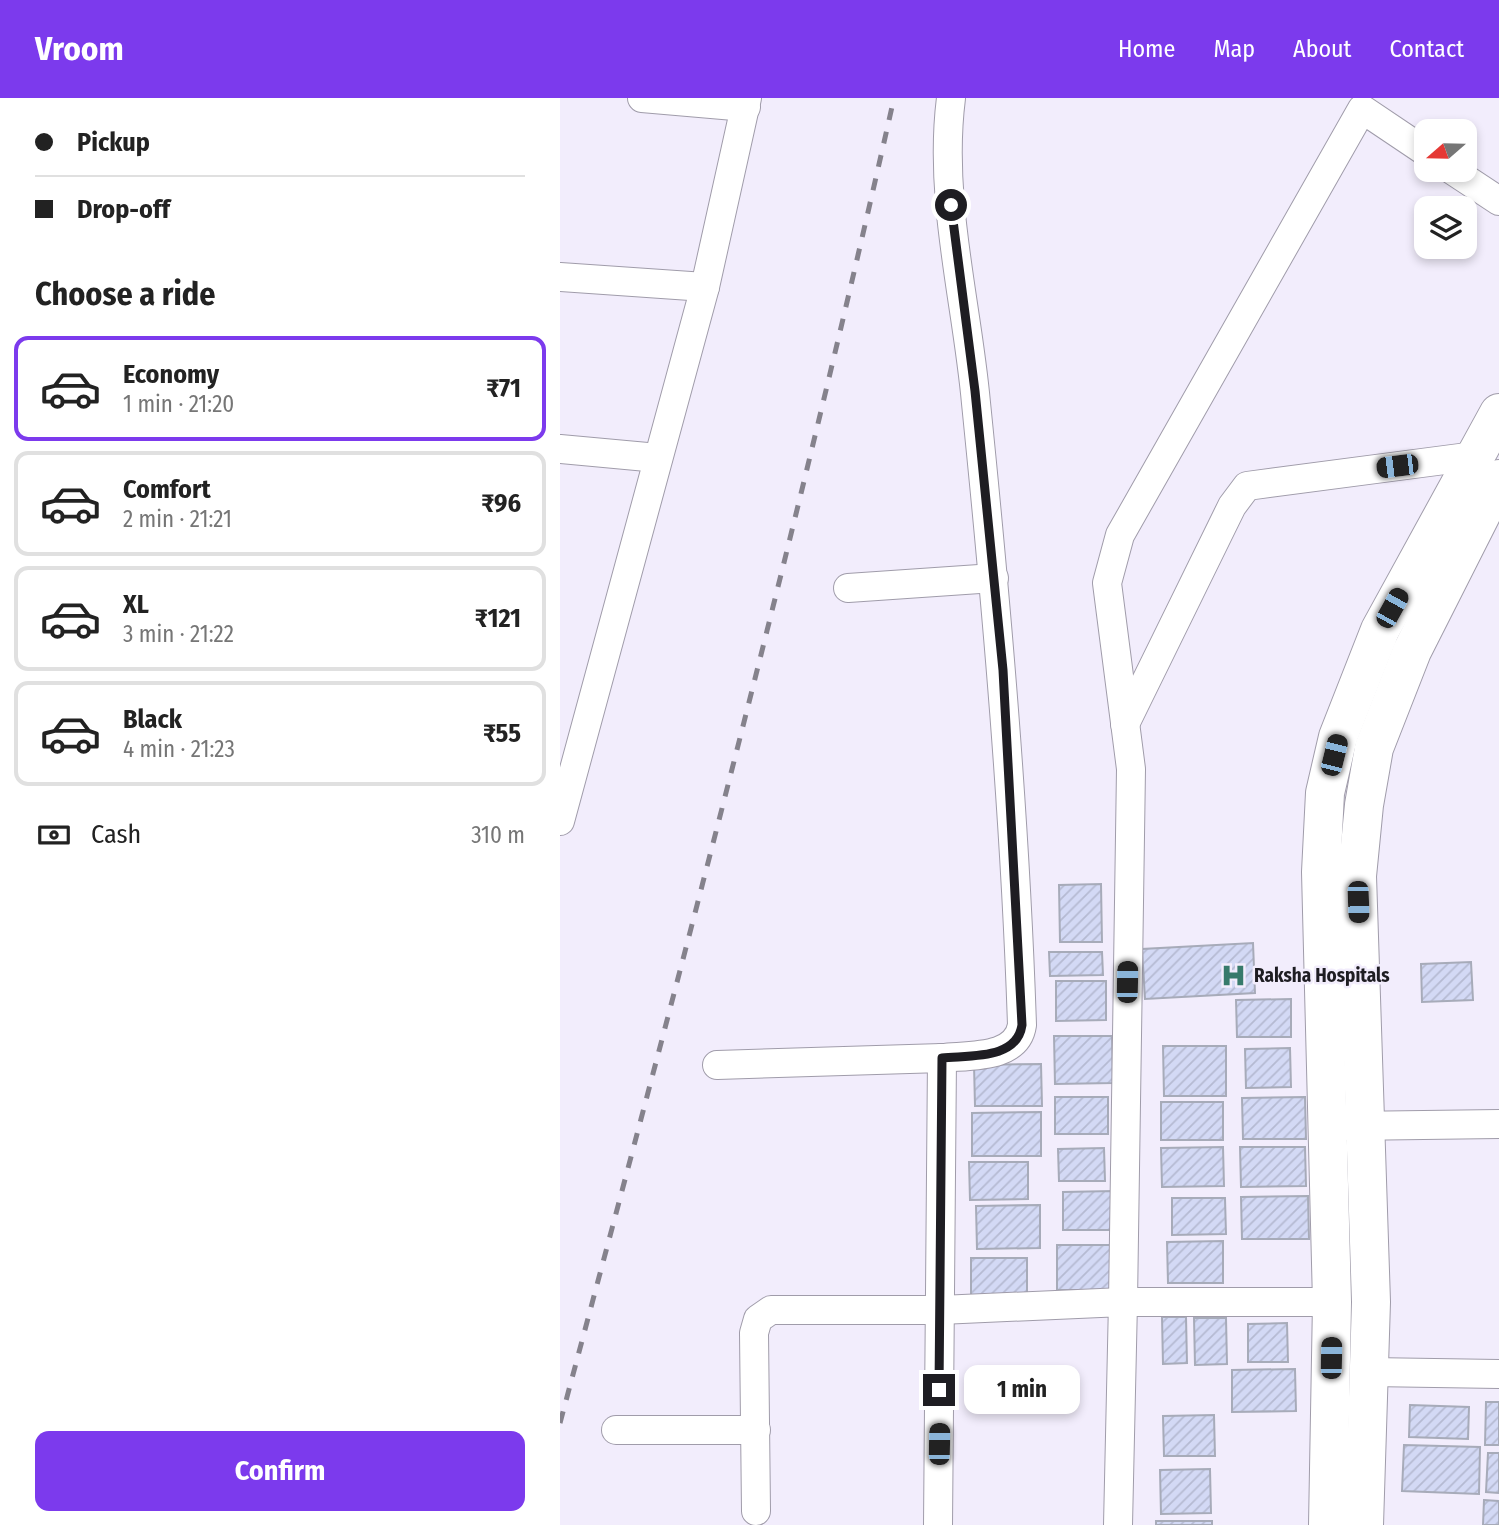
<!DOCTYPE html>
<html lang="en">
<head>
<meta charset="utf-8">
<style>
  :root { --surface:#fff; --page:#f2f2f2; --text:#222; --muted:#767676; --line:#e0e0e0; --accent:#7c3aed }
  body { margin:0; font-family:"Fira Sans Condensed",sans-serif; background:var(--page); color:var(--text); height:100vh; display:flex; flex-direction:column; font-size:26px; white-space:nowrap }
  * { box-sizing:border-box; margin:0 }
  p { font-size:23px; color:var(--muted) }
  .icon { flex:none; width:38px; height:38px; fill:none; stroke:currentColor; stroke-width:2; stroke-linecap:round; stroke-linejoin:round }
  .map { position:relative; flex:1; overflow:hidden }
  .drawer { display:flex; flex-direction:column; background:var(--surface); width:560px }
  .drawer>* { flex:none }
  .guide { display:grid; align-content:center; height:154px; padding:0 35px; background:var(--surface) }
  .needle { width:46px; rotate:250deg }
  .buttons { position:absolute; left:854px; top:21px; display:grid; gap:14px }
  .buttons a { display:grid; place-items:center; width:63px; height:63px; border-radius:14px; background:var(--surface); box-shadow:0 4px 10px #0003; font-size:35px }
  .end { position:absolute; width:32px; height:32px; margin:-16px; border:9px solid #1e1d22; background:#fff; box-shadow:0 0 0 4px #fff }
  .from { border-radius:50% }
  .bubble { position:absolute; height:49px; border-radius:14px; background:var(--surface); box-shadow:0 4px 10px #0003; font-size:23px; font-weight:700; line-height:49px; text-align:center }
  .car { position:absolute; width:21px; height:42px; margin:-21px -10px; border-radius:9px; box-shadow:0 0 5px 2px #0007; background:linear-gradient(#222 24%,#8ab4d8 0 40%,#222 0 76%,#8ab4d8 0 86%,#222 0) }
  .guide b { display:flex; align-items:center; gap:24px; height:66px; font-size:26px }
  .guide b+b { border-top:2px solid var(--line) }
  .guide i { width:18px; height:18px; background:var(--text) }
  ul { padding:0; list-style:none }
  li { display:flex; align-items:center; gap:21px; height:105px; margin:0 14px 10px; padding:0 21px; border:4px solid var(--line); border-radius:14px }
  li div { flex:1 }
  li b { display:block; font-size:26px }
  li em { font-style:normal; font-weight:700 }
  li.active { border-color:var(--accent) }
  li>.icon { width:63px; height:63px; stroke-width:1.5 }
  h2 { padding:0 35px; font-size:32px; line-height:84px }
  .pay { display:flex; align-items:center; gap:18px; height:77px; padding:0 35px; font-size:26px }
  .pay p { margin-inline-start:auto }
  .primary-button { display:flex; gap:14px; margin-top:auto; padding:14px 35px }
  .primary-button a { flex:1; height:80px; border-radius:14px; background:var(--accent); color:#fff; font-size:28px; font-weight:700; line-height:80px; text-align:center }
  header { display:flex; align-items:center; gap:42px; box-sizing:border-box; height:98px; padding:0 35px; background:var(--accent); color:#fff }
  header strong { font-size:33px }
  nav { display:flex; gap:38px; margin-inline-start:auto; font-size:24px }
  main { display:flex; flex:1; min-height:0 }
  .map>svg:first-child { display:block }
</style>
</head>
<body>
<header>
<strong>Vroom</strong>
<nav><a>Home</a><a>Map</a><a>About</a><a>Contact</a></nav>
</header>
<main>
<section class="drawer">
<div class="guide">
<b><i class="from"></i>Pickup</b>
<b><i></i>Drop-off</b>
</div>
<h2>Choose a ride</h2>
<ul>
<li class="active"><svg class="icon" aria-label="car" viewBox="0 0 24 24"><path d="M5 17H2v-5l4-1 3-4h7l3 4 3 1v5h-3M9 17h6M6 11h13"/><circle cx="7" cy="17" r="2"/><circle cx="17" cy="17" r="2"/></svg><div><b>Economy</b><p>1 min · 21:20</p></div><em>₹71</em></li>
<li><svg class="icon" aria-label="car" viewBox="0 0 24 24"><path d="M5 17H2v-5l4-1 3-4h7l3 4 3 1v5h-3M9 17h6M6 11h13"/><circle cx="7" cy="17" r="2"/><circle cx="17" cy="17" r="2"/></svg><div><b>Comfort</b><p>2 min · 21:21</p></div><em>₹96</em></li>
<li><svg class="icon" aria-label="car" viewBox="0 0 24 24"><path d="M5 17H2v-5l4-1 3-4h7l3 4 3 1v5h-3M9 17h6M6 11h13"/><circle cx="7" cy="17" r="2"/><circle cx="17" cy="17" r="2"/></svg><div><b>XL</b><p>3 min · 21:22</p></div><em>₹121</em></li>
<li><svg class="icon" aria-label="car" viewBox="0 0 24 24"><path d="M5 17H2v-5l4-1 3-4h7l3 4 3 1v5h-3M9 17h6M6 11h13"/><circle cx="7" cy="17" r="2"/><circle cx="17" cy="17" r="2"/></svg><div><b>Black</b><p>4 min · 21:23</p></div><em>₹55</em></li>
</ul>
<div class="pay"><svg class="icon" aria-label="cash" viewBox="0 0 24 24"><path d="M3 7h18v10H3z"/><circle cx="12" cy="12" r="2"/></svg>Cash<p>310 m</p></div>
<div class="primary-button"><a>Confirm</a></div>
</section>
<div class="map">
<svg width="939" height="1427" viewBox="0 0 939 1427">
  <defs>
    <pattern id="building-hatch" width="6" height="6" patternUnits="userSpaceOnUse" patternTransform="scale(1.75)"><rect width="6" height="6" fill="#d3d9f5"/><path d="M-1 1l2-2M0 6l6-6M5 7l2-2" fill="none" stroke="#b5bad2"/></pattern>
  </defs>
  <rect width="100%" height="100%" fill="#f2edfc"/>
  <!-- building -->
  <g fill="url(#building-hatch)" stroke="#a7abb9" stroke-width="2">
    <path d="M 541,786 L 542,844 L 500,844 L 499,787 Z"/>
    <path d="M 693,845 L 695,895 L 585,901 L 582,851 Z"/>
    <path d="M 489,854 L 542,854 L 543,877 L 490,878 Z"/>
    <path d="M 911,864 L 913,902 L 862,904 L 861,866 Z"/>
    <path d="M 496,883 L 546,883 L 546,922 L 496,923 Z"/>
    <path d="M 731,901 L 731,939 L 677,939 L 676,902 Z"/>
    <path d="M 494,938 L 552,938 L 553,985 L 495,986 Z"/>
    <path d="M 603,948 L 666,948 L 666,998 L 604,998 Z"/>
    <path d="M 730,950 L 731,989 L 686,990 L 685,951 Z"/>
    <path d="M 481,966 L 482,1008 L 415,1008 L 414,967 Z"/>
    <rect x="495" y="999" width="53" height="37"/>
    <path d="M 745,999 L 746,1041 L 683,1041 L 682,1000 Z"/>
    <rect x="601" y="1004" width="62" height="38"/>
    <path d="M 481,1014 L 481,1058 L 412,1058 L 412,1015 Z"/>
    <path d="M 663,1049 L 664,1088 L 602,1089 L 601,1050 Z"/>
    <path d="M 680,1049 L 745,1049 L 746,1088 L 681,1089 Z"/>
    <path d="M 544,1050 L 545,1083 L 499,1083 L 498,1051 Z"/>
    <path d="M 409,1064 L 468,1064 L 468,1101 L 410,1102 Z"/>
    <path d="M 554,1093 L 555,1132 L 503,1132 L 503,1094 Z"/>
    <path d="M 748,1098 L 749,1141 L 682,1141 L 681,1099 Z"/>
    <path d="M 612,1100 L 665,1100 L 666,1136 L 612,1137 Z"/>
    <path d="M 480,1107 L 480,1150 L 417,1151 L 416,1108 Z"/>
    <path d="M 663,1143 L 663,1185 L 608,1185 L 607,1144 Z"/>
    <path d="M 497,1147 L 553,1147 L 554,1192 L 497,1192 Z"/>
    <path d="M 411,1160 L 467,1160 L 467,1197 L 411,1198 Z"/>
    <path d="M 602,1219 L 626,1219 L 627,1265 L 603,1266 Z"/>
    <path d="M 634,1220 L 666,1220 L 667,1266 L 635,1267 Z"/>
    <path d="M 727,1225 L 728,1264 L 688,1264 L 688,1226 Z"/>
    <path d="M 735,1271 L 736,1313 L 672,1314 L 672,1272 Z"/>
    <path d="M 926,1304 L 939,1304 L 939,1347 L 925,1347 Z"/>
    <path d="M 850,1307 L 909,1309 L 908,1341 L 849,1339 Z"/>
    <path d="M 654,1317 L 655,1358 L 604,1358 L 603,1318 Z"/>
    <path d="M 844,1347 L 920,1349 L 919,1396 L 842,1393 Z"/>
    <path d="M 928,1355 L 939,1355 L 939,1395 L 926,1394 Z"/>
    <path d="M 650,1371 L 651,1415 L 601,1416 L 600,1372 Z"/>
    <path d="M 924,1402 L 939,1403 L 939,1427 L 923,1427 Z"/>
    <rect x="596" y="1423" width="56" height="4"/>
  </g>
  <g fill="none" stroke-linecap="round" stroke-linejoin="round">
    <defs>
      <g id="street">
        <path d="M 82,0 L 186,9"/>
        <path d="M 892,72 L 939,103"/>
        <path d="M 0,179 L 145,189"/>
        <path d="M 0,351 L 98,360"/>
        <path d="M 288,490 L 434,480"/>
        <path d="M 565,626 L 672,408 L 687,388 L 915,358"/>
        <path d="M 0,723 L 145,189 L 187,0"/>
        <path d="M 382,960 C 410,957 457,961 462,927 C 455,719 437,512 416,305 C 407,204 378,102 391,0"/>
        <path d="M 157,967 L 382,960 L 378,1427"/>
        <path d="M 788,1028 L 939,1026"/>
        <path d="M 772,1204 L 563,1204 L 571,671 L 547,485 L 560,437 L 802,11 L 866,54"/>
        <path d="M 810,1274 L 939,1276"/>
        <path d="M 56,1332 L 196,1332"/>
        <path d="M 196,1413 L 194,1235 L 198,1221 L 211,1212 L 380,1212 L 563,1204 L 558,1427"/>
      </g>
      <g id="secondary">
        <path d="M 768,1427 L 772,1204 L 761,774 L 765,695 L 778,639 L 820,532 L 939,315"/>
        <path d="M 804,1427 L 811,1204 L 797,778 L 804,707 L 814,650 L 852,553 L 939,381"/>
      </g>
    </defs>
    <!-- street casing -->
    <use href="#street" stroke="#a09caa" stroke-width="30"/>
    <!-- secondary casing -->
    <use href="#secondary" stroke="#a09caa" stroke-width="40"/>
    <!-- street -->
    <use href="#street" stroke="#fff" stroke-width="28"/>
    <!-- secondary -->
    <use href="#secondary" stroke="#fff" stroke-width="38"/>
    <!-- rail -->
    <path stroke="#85828c" stroke-width="5" stroke-dasharray="12 12" stroke-linecap="butt" d="M 0,1325 C 118,885 234,445 334,0"/>
  </g>
  <g fill="none" stroke-linecap="round" stroke-linejoin="round">
    <!-- route -->
    <path stroke="#1e1d22" stroke-width="9" d="M 379,1292 L 382,960 C 410,957 457,962 462,927 L 443,572 L 415,293 L 391,107"/>
  </g>
  <!-- icons -->
  <defs>
    <symbol id="hospital-bare" viewBox="-9 -9 18 18"><path d="M-5-5h3v3.5h4V-5h3V5h-3V1.5h-4V5h-3Z" fill="#377a6b" stroke="#f2edfc" stroke-width="2.5" paint-order="stroke"/></symbol>
  </defs>
  <g fill-rule="evenodd">
    <use href="#hospital-bare" x="656" y="860" width="35" height="35"/>
  </g>
  <g text-anchor="middle" stroke-width="5" stroke-linejoin="round" paint-order="stroke">
    <!-- poi labels -->
    <g font-size="19" font-weight="bold" fill="#1e1d22" stroke="#f2edfc" text-anchor="start">
      <text x="694" y="884">Raksha Hospitals</text>
    </g>
  </g>
</svg>
<div class="buttons">
<a><svg class="needle" viewBox="-14 -14 28 28"><path d="M0-13l5 13h-10z" fill="#e53935"/><path d="M0 13l5-13h-10z" fill="#767676"/></svg></a>
<a><svg class="icon" aria-label="layers" viewBox="0 0 24 24"><path d="M12 4l9 5-9 5-9-5zM3 14l9 5 9-5"/></svg></a>
</div>
<i class="end from" style="left:391px;top:107px"></i>
<i class="end" style="left:379px;top:1292px"></i>
<div class="bubble" style="left:404px;top:1267px;width:116px">1 min</div>
<i class="car" style="left:837px;top:368px;rotate:263deg"></i>
<i class="car" style="left:832px;top:510px;rotate:29deg"></i>
<i class="car" style="left:774px;top:657px;rotate:14deg"></i>
<i class="car" style="left:798px;top:804px;rotate:178deg"></i>
<i class="car" style="left:567px;top:884px;rotate:1deg"></i>
<i class="car" style="left:771px;top:1260px;rotate:1deg"></i>
<i class="car" style="left:379px;top:1346px;rotate:1deg"></i>
</div>
</main>
</body>
</html>
